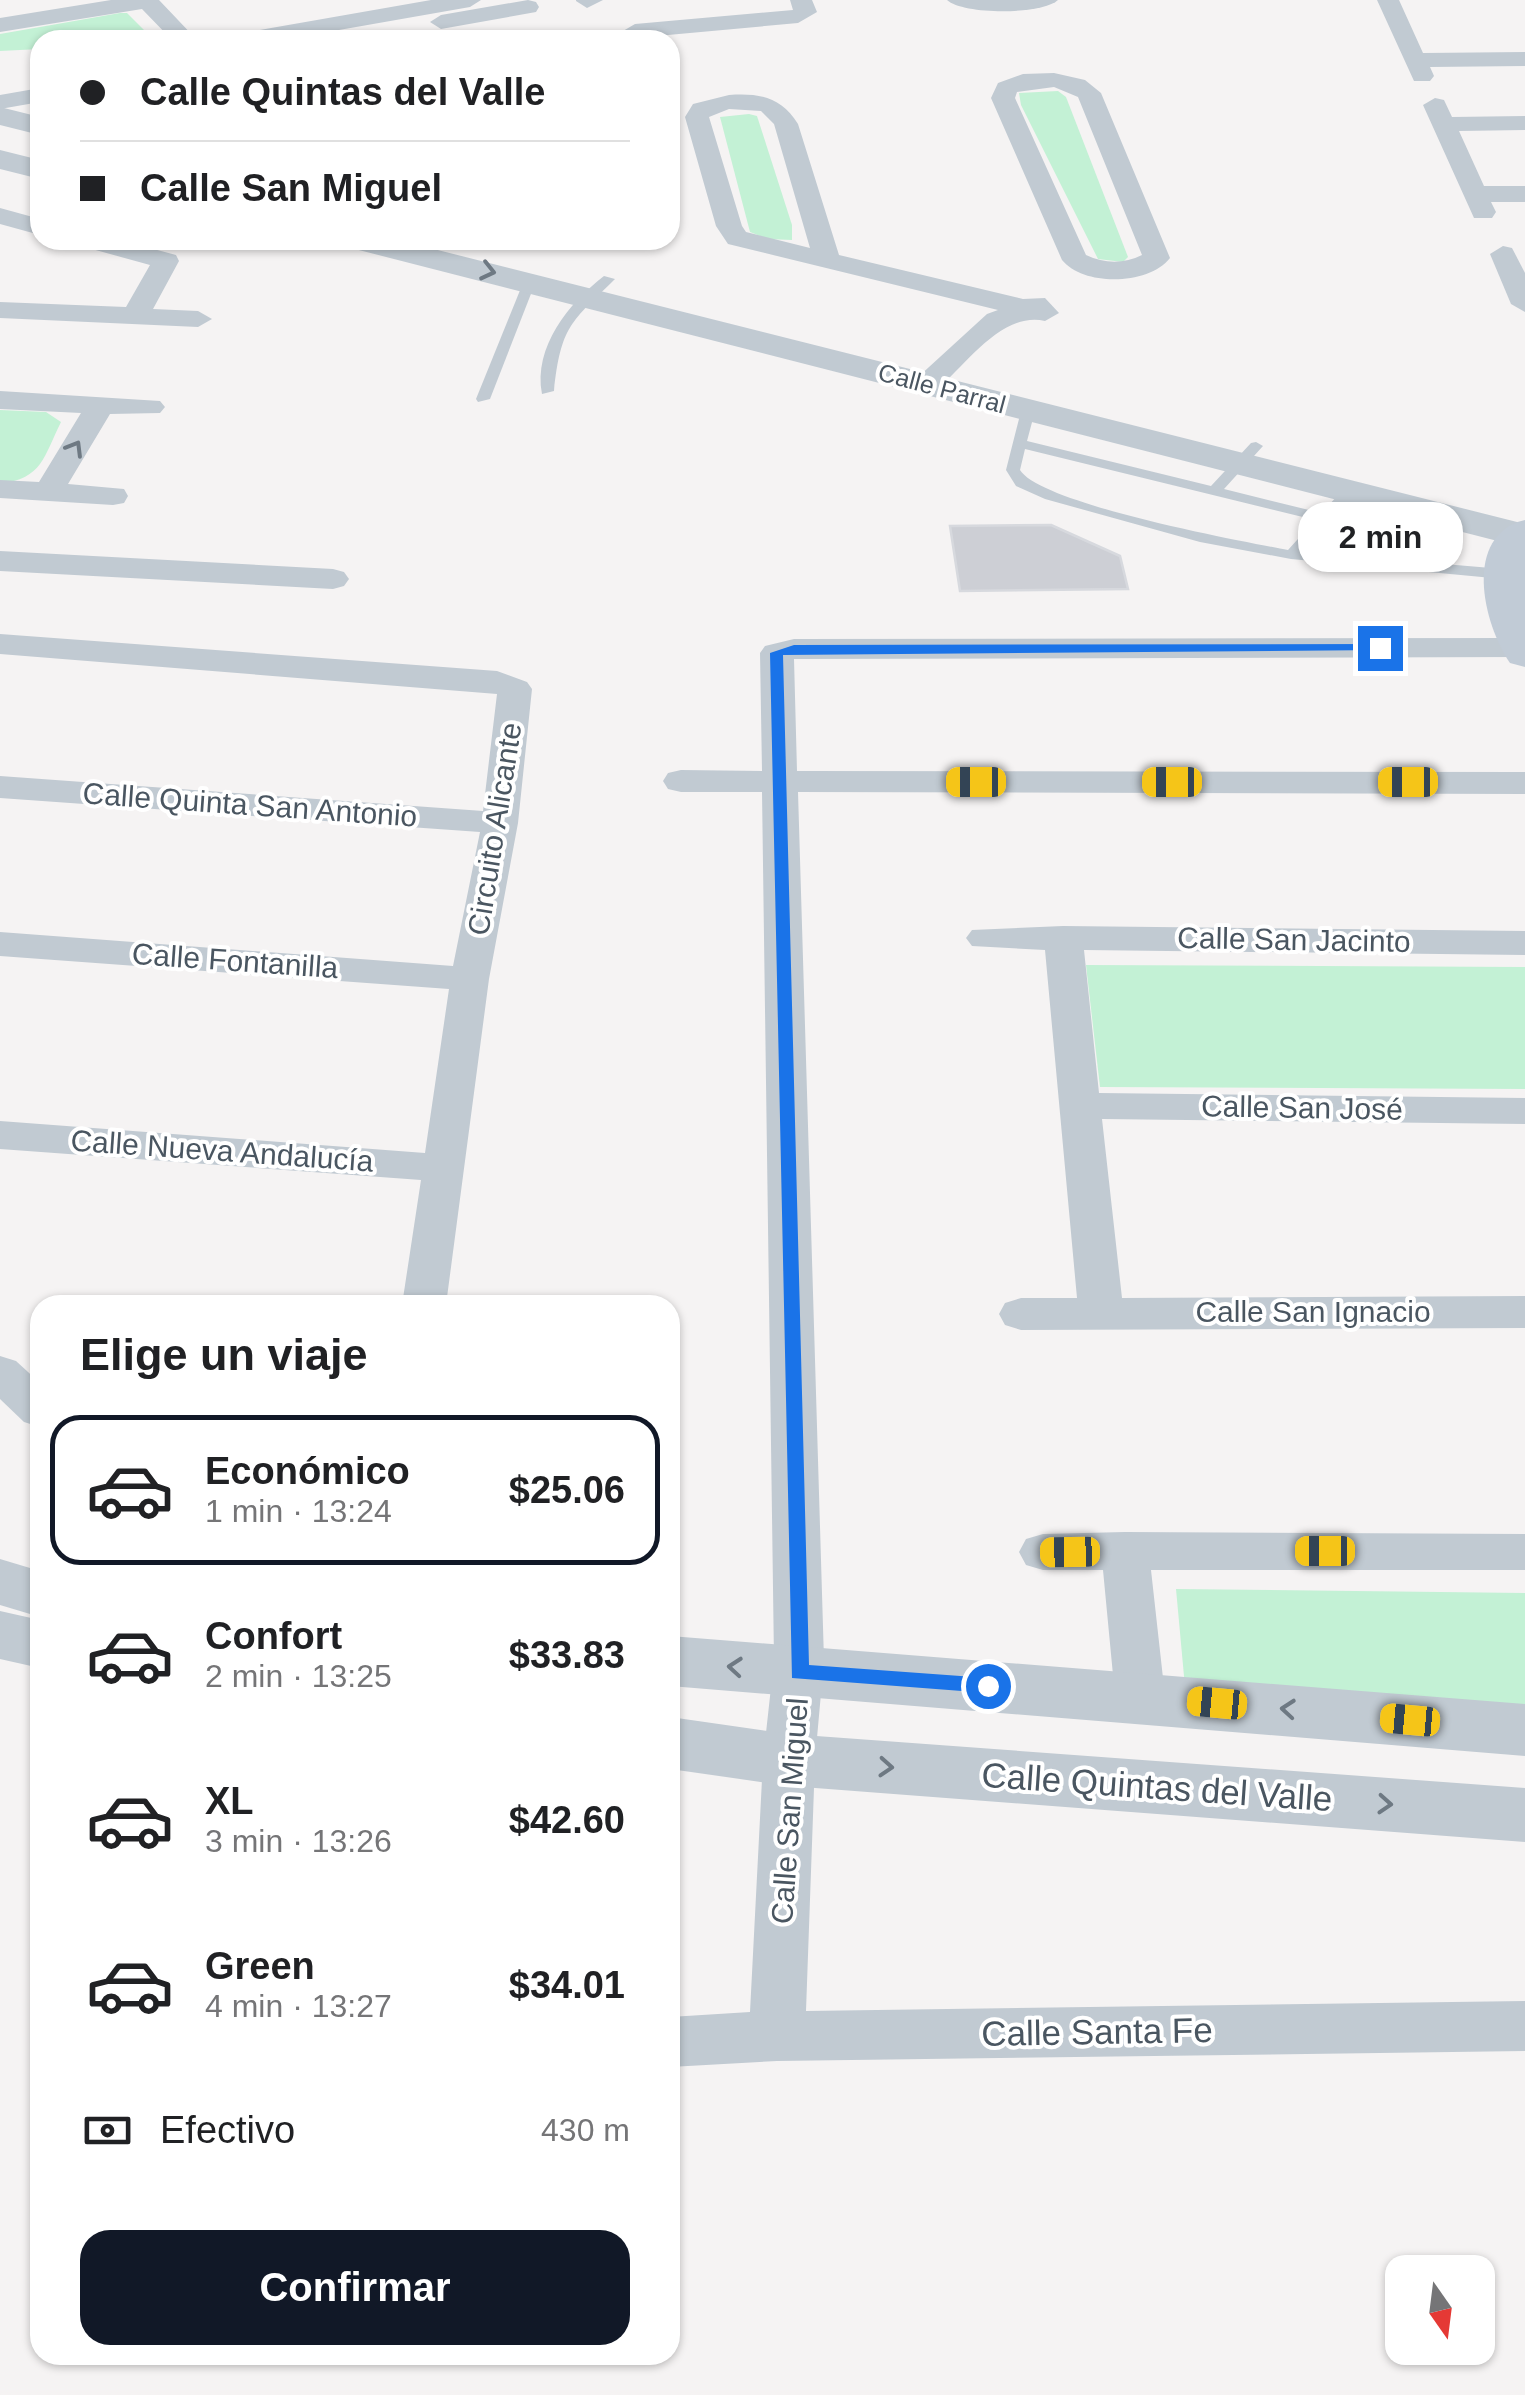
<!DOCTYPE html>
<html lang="es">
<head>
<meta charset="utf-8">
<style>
  :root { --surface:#fff; --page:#f2f2f2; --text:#202124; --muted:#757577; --line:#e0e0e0; --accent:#111827 }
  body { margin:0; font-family:Arial,sans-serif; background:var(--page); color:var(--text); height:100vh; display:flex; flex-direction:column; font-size:38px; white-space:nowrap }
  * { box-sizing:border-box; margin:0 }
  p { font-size:32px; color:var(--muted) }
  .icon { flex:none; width:55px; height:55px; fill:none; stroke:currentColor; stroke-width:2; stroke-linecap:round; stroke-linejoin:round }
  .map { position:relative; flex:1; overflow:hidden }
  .details { position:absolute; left:30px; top:1295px; width:650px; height:1070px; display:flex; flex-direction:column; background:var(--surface); border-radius:30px; box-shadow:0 2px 8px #0004 }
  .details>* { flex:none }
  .banner { position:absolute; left:30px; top:30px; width:650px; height:220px; border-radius:30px; box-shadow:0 2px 8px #0004; display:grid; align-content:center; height:220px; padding:0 50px; background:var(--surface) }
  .needle { width:65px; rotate:166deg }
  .buttons { position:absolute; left:1385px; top:2255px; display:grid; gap:20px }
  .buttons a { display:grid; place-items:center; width:110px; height:110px; border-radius:20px; background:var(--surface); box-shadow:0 2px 8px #0004; font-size:50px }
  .end { position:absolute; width:45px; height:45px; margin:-22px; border:12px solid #1a73e8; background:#fff; box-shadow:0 0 0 5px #fff }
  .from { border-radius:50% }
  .bubble { position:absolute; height:70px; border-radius:30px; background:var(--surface); box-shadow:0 2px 8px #0004; font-size:32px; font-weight:700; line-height:70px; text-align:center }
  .car { position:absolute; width:30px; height:60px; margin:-30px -15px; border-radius:12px; box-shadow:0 0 8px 2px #0007; background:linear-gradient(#f5c518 24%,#345 0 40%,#f5c518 0 76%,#345 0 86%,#f5c518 0) }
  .banner b { display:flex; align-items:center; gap:35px; height:95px; font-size:38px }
  .banner b+b { border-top:2px solid var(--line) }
  .banner i { width:25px; height:25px; background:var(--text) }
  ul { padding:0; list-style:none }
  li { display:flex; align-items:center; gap:30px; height:150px; margin:0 20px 15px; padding:0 30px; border:5px solid transparent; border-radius:30px }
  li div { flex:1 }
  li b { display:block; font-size:38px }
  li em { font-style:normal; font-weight:700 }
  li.on { border-color:var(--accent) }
  li>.icon { width:90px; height:90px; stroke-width:1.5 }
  h2 { padding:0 50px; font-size:45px; line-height:120px }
  .pay { display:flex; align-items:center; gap:25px; height:110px; padding:0 50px; font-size:38px }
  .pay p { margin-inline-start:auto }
  .action { display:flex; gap:20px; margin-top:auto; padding:20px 50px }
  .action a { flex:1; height:115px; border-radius:30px; background:var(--accent); color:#fff; font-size:40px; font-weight:700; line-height:115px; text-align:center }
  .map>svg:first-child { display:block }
</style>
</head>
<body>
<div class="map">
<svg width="1525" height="2395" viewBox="0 0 1525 2395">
  <rect width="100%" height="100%" fill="#f5f3f3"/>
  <!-- green -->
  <g fill="#c3f1d5">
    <path d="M 120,13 L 127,13 L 154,40 L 40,40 L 40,49 L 0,51 L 0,34 Z"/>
    <path d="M 1058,91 L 1066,97 L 1128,257 L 1123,262 L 1098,259 L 1021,105 L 1019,93 Z"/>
    <path d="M 749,114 L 757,116 L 792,225 L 792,240 L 768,239 L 750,232 L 720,117 Z"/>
    <path d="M 0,410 L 46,412 L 61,422 C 44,456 42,480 0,483 Z"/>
    <path d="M 1086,965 L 1525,967 L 1525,1089 L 1100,1087 Z"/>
    <path d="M 1176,1589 L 1525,1593 L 1525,1715 L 1185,1687 Z"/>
  </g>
  <!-- building -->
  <path fill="#cdcfd5" stroke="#d7d9de" stroke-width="2.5" d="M 1051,525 L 1120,556 L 1128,589 L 960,591 L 950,526 Z"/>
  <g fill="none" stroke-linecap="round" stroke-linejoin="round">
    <!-- service -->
    <g fill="#c1cad2" fill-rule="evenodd">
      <path d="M 604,276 L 615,279 C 571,322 561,326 554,391 L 542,394 C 533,347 569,303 604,276 Z"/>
      <path d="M 525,278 L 536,281 L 490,399 L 478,402 L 476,399 Z"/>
      <path d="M 1028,407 L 1035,411 L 1027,441 L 1211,486 L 1251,443 L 1256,442 L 1263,446 L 1224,489 L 1321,513 L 1345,488 L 1355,488 L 1355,494 L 1302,552 L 1503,569 L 1511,574 L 1503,579 L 1291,559 L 1200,542 L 1045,499 L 1016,486 L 1006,470 L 1021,411 ZM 1025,449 L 1315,520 L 1288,550 C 1240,541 1041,504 1020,470 Z"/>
    </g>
    <!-- minor -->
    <g fill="#c1cad2" fill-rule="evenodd">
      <path d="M 111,0 L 159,0 L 197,40 L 172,40 L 142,9 L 0,32 L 0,18 Z"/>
      <path d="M 431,0 L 481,0 L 470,7 L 282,40 L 230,40 L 242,33 Z"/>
      <path d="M 528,0 L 536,2 L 539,7 L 536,12 L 441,29 L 430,22 L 441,15 Z"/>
      <path d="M 603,0 L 587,8 L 576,1 L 576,0 Z"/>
      <path d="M 790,0 L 812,0 L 817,12 L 798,23 L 635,38 L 623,31 L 635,24 L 793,10 Z"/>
      <path d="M 947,0 L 1058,0 C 1042,15 963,15 947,0 Z"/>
      <path d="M 1377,0 L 1399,0 L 1423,53 L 1525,52 L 1525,66 L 1430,67 L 1434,76 L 1430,81 L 1414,81 Z"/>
      <path d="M 1054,73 L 1085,80 L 1101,93 L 1170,258 C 1149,285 1084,287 1062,260 L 991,98 L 998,83 L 1023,74 ZM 1054,87 L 1078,97 L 1142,255 C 1124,264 1105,264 1086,255 L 1015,98 L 1017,92 Z"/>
      <path d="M 40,88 L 40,102 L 0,109 L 0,95 Z"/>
      <path d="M 729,95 C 760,93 781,97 798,124 L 839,255 L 1023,299 L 1045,298 L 1059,313 L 1045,321 C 1003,311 966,364 937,390 L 917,390 L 913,384 L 917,378 L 987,314 L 998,310 L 728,244 L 716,226 L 685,117 L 693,104 ZM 729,109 L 761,111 L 774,124 L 810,248 L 746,232 L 742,226 L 709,117 Z"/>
      <path d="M 1435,98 L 1444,100 L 1452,117 L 1525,116 L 1525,130 L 1459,131 L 1484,186 L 1525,186 L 1525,202 L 1491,202 L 1496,212 L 1492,218 L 1474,218 L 1423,105 Z"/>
      <path d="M 0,208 L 40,219 L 40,235 L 0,224 Z"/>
      <path d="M 77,240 L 120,240 L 176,255 L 179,261 L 153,309 L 198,311 L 212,319 L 198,327 L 0,318 L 0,302 L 126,307 L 150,265 L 81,246 Z"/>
      <path d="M 1503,246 L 1512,248 L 1525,273 L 1525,312 L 1511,304 L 1490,254 Z"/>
      <path d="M 0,391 L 160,401 L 165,407 L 160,413 L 110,414 L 68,484 L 124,489 L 128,496 L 124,503 L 113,505 L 0,498 L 0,480 L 39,482 L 81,413 L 0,409 Z"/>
      <path d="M 0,551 L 333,569 L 344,572 L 349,579 L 344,586 L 333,589 L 0,571 Z"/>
      <path d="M 0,634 L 497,671 L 527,682 L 532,689 L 518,823 L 489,979 L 446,1305 L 402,1305 L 421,1180 L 0,1149 L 0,1121 L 425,1153 L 449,989 L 0,956 L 0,932 L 453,966 L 480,832 L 0,798 L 0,776 L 483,811 L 497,694 L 0,654 Z"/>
      <path d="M 1525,638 L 1522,657 L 794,659 L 797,771 L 1525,772 L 1525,794 L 798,792 L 824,1660 L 815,1760 L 806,2011 L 1525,2001 L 1525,2051 L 777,2061 L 670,2067 L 670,2017 L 750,2012 L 763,1760 L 774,1660 L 762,792 L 681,792 L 668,789 L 663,781 L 668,773 L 681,770 L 762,771 L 760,653 L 765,646 L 794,639 Z"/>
      <path d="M 1063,926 L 1525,931 L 1525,955 L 1084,950 L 1099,1093 L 1525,1098 L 1525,1124 L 1102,1119 L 1122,1298 L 1525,1296 L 1525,1328 L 1021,1330 L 1005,1325 L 999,1314 L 1005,1303 L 1021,1298 L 1077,1298 L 1045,950 L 972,946 L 966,938 L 972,930 Z"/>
      <path d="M 0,1356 L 16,1361 L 40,1383 L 40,1427 L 24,1422 L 0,1399 Z"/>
      <path d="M 1125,1532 L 1525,1534 L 1525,1570 L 1151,1570 L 1165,1696 L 1158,1710 L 1140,1716 L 1122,1710 L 1115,1696 L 1103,1570 L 1043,1570 L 1026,1565 L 1019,1552 L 1026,1539 L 1043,1534 Z"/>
    </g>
    <!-- tertiary -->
    <g fill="#c1cad2" fill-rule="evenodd">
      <path d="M 0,107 L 40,117 L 40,135 L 0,125 Z"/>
      <path d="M 0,150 L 40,160 L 40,179 L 0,169 Z"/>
      <path d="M 343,240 L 398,240 L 1525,524 L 1525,548 L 347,247 Z"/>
      <path d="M 0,1559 L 40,1571 L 40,1617 L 0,1605 Z"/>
      <path d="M 0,1611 L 40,1620 L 40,1668 L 0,1659 Z"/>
      <path d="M 670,1636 L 1525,1704 L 1525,1756 L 670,1686 Z"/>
      <path d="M 670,1717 L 789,1734 L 1525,1788 L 1525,1842 L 789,1786 L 670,1769 Z"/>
    </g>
    <!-- secondary -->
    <path fill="#c1cbd6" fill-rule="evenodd" d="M 1525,520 L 1525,667 L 1510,663 C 1483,624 1462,535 1525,520 Z"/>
  </g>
  <!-- one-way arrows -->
  <defs><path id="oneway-chevron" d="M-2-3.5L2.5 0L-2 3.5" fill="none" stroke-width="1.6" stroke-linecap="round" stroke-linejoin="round" transform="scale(2.5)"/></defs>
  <g stroke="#6e7983">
    <use href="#oneway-chevron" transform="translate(488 271) rotate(13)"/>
    <use href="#oneway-chevron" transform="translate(75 448) rotate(-59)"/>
    <use href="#oneway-chevron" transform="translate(735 1667) rotate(-175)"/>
    <use href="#oneway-chevron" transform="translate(1288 1709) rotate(-175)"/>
    <use href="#oneway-chevron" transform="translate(886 1767) rotate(4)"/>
    <use href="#oneway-chevron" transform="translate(1385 1804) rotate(4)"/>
  </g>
  <!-- route -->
  <path fill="#1a73e8" d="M 1380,644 L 1386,648 L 1384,650 L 783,655 L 809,1665 L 988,1678 L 998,1686 L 988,1693 L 792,1678 L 770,653 L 794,645 Z"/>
  <g text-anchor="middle" stroke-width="8" stroke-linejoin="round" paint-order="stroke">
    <!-- far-street labels -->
    <g font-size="25" fill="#4a5661" stroke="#fff">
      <text transform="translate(942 388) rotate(15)" y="9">Calle Parral</text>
    </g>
    <!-- street labels -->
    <g font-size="30" fill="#4a5661" stroke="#fff">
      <text transform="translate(250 805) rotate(4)" y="10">Calle Quinta San Antonio</text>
      <text transform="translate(495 829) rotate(-81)" y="10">Circuito Alicante</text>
      <text transform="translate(1294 940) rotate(1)" y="10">Calle San Jacinto</text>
      <text transform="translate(235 961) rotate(4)" y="10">Calle Fontanilla</text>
      <text transform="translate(1302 1108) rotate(1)" y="10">Calle San José</text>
      <text transform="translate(222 1151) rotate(4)" y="10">Calle Nueva Andalucía</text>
      <text x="1313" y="1322">Calle San Ignacio</text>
      <text transform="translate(790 1811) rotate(-86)" y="10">Calle San Miguel</text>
    </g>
    <!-- near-street labels -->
    <g font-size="35" fill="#4a5661" stroke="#fff">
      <text transform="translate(1157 1787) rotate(4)" y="12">Calle Quintas del Valle</text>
      <text transform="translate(1097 2032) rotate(-1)" y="12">Calle Santa Fe</text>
    </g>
  </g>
</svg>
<div class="buttons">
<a><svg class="needle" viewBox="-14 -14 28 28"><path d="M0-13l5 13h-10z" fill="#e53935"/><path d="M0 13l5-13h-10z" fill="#757577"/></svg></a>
</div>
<i class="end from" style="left:988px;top:1686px"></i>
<i class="end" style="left:1380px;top:648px"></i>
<div class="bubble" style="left:1298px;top:502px;width:165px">2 min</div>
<i class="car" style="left:976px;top:782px;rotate:270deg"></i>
<i class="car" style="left:1172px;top:782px;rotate:270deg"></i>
<i class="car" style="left:1408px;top:782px;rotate:270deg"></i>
<i class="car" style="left:1325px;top:1551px;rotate:270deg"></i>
<i class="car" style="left:1070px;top:1552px;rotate:269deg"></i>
<i class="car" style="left:1217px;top:1703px;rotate:275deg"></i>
<i class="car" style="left:1410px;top:1720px;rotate:275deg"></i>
<div class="banner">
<b><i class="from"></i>Calle Quintas del Valle</b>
<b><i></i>Calle San Miguel</b>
</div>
<section class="details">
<h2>Elige un viaje</h2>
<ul>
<li class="on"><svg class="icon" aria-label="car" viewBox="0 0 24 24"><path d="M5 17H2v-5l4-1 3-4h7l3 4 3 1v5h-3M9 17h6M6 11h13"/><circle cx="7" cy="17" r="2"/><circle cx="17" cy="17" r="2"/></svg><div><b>Económico</b><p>1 min · 13:24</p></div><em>$25.06</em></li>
<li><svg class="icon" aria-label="car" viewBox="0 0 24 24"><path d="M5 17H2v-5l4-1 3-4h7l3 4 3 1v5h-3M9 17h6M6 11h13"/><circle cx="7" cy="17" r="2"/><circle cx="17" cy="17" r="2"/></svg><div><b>Confort</b><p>2 min · 13:25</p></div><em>$33.83</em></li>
<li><svg class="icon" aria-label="car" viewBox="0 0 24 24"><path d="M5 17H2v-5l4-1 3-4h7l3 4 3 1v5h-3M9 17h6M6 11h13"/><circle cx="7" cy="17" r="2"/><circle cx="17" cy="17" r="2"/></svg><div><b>XL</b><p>3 min · 13:26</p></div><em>$42.60</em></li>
<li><svg class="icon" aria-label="car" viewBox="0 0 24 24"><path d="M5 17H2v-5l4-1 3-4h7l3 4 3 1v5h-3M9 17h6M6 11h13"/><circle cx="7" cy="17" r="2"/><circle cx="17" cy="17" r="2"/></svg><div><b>Green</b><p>4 min · 13:27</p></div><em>$34.01</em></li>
</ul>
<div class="pay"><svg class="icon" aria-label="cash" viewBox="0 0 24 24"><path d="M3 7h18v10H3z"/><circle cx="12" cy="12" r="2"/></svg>Efectivo<p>430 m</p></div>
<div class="action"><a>Confirmar</a></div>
</section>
</div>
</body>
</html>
